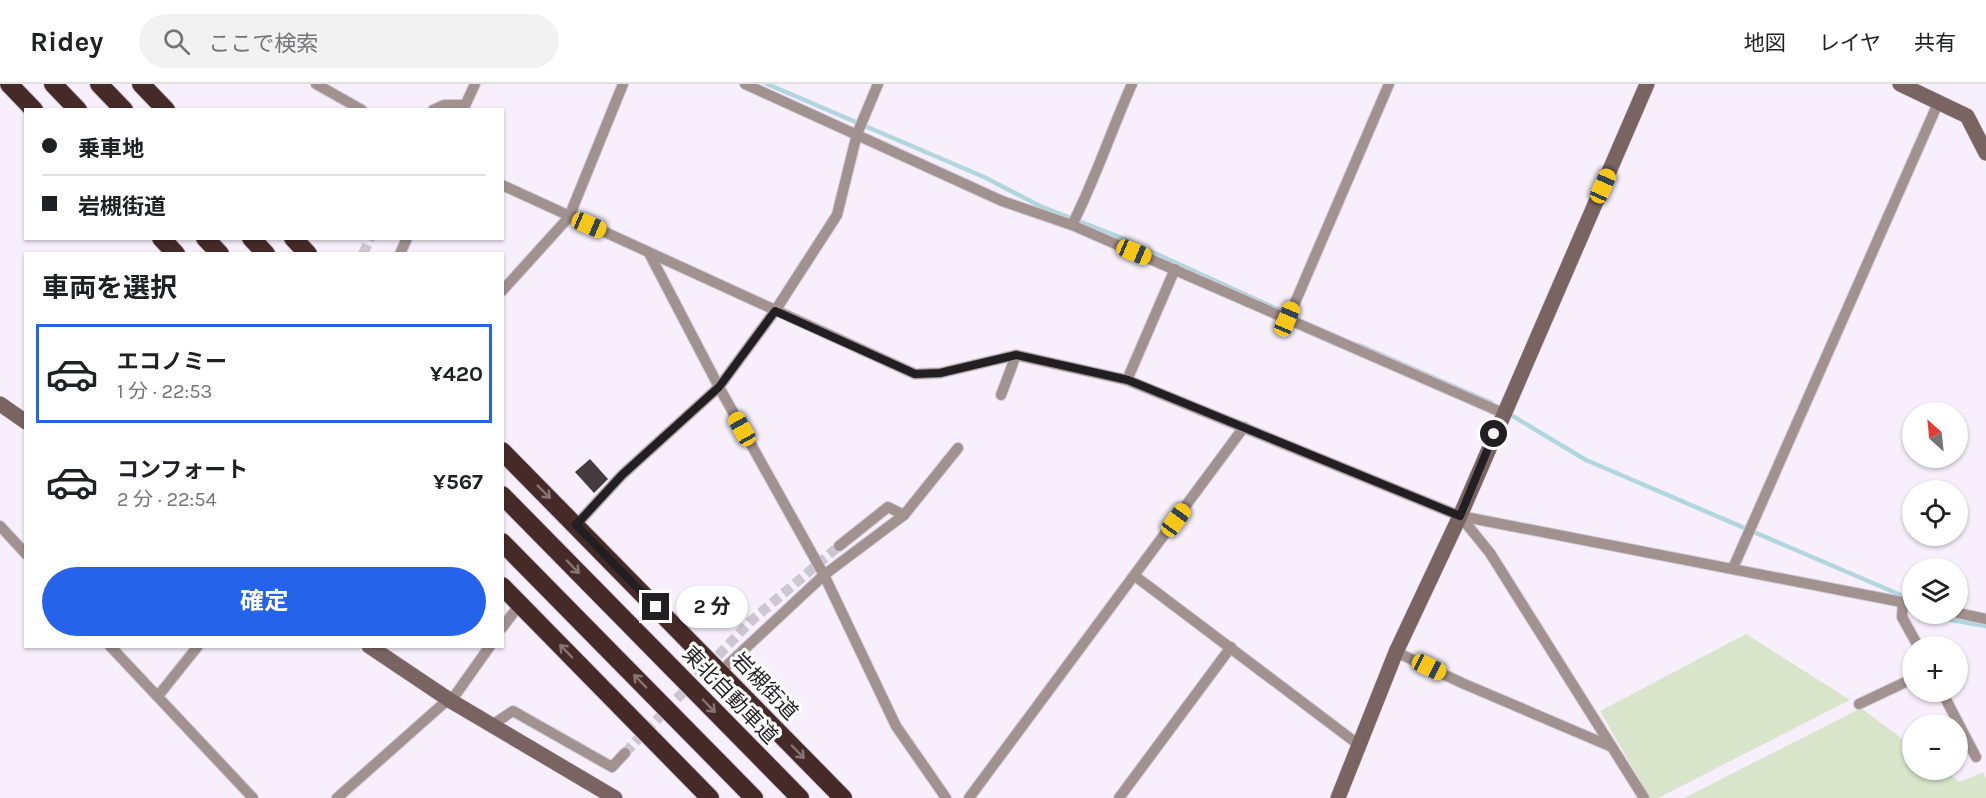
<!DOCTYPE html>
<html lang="ja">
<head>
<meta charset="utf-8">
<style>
  :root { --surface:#fff; --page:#f2f2f2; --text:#202124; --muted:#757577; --line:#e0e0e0; --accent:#2563eb }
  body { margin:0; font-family:Karla,"Noto Sans JP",sans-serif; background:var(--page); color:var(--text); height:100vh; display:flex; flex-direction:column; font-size:22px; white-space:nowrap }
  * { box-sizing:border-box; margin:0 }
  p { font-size:20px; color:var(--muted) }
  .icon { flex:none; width:33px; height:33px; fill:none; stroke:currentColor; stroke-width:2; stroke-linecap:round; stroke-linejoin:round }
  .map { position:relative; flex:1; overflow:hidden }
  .side { position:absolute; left:24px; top:168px; width:480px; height:396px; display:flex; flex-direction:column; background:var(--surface); border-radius:0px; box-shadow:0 2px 4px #0004 }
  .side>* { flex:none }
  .hud { position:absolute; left:24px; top:24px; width:480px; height:132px; border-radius:0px; box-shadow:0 2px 4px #0004; display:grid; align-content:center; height:132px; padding:0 18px; background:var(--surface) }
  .needle { width:39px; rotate:333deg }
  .fabs { position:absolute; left:1902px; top:318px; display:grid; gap:12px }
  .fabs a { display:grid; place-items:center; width:66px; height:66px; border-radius:50%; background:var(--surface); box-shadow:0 2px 4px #0004; font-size:30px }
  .end { position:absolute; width:27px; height:27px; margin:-14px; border:8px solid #221f23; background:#fff; box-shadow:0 0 0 3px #fff }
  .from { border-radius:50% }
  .bubble { position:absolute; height:42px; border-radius:21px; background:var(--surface); box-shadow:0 2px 4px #0004; font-size:20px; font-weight:700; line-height:42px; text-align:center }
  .car { position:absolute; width:18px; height:36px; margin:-18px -9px; border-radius:8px; box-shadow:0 0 4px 2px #0007; background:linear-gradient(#f5c518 24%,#345 0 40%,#f5c518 0 76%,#345 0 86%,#f5c518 0) }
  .hud b { display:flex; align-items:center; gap:21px; height:57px; font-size:22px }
  .hud b+b { border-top:2px solid var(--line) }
  .hud i { width:15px; height:15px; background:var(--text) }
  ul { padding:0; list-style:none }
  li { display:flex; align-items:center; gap:18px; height:99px; margin:0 12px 9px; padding:0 6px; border:3px solid transparent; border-radius:0px }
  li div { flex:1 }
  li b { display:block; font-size:22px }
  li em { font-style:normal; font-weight:700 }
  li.selected { border-color:var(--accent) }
  li>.icon { width:54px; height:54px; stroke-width:1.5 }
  h2 { padding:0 18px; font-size:27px; line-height:72px }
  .cta { display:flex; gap:12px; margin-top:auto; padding:12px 18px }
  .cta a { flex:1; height:69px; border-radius:36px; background:var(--accent); color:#fff; font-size:24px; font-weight:700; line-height:69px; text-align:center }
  header { display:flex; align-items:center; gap:36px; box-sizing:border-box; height:84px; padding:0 30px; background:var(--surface); border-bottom:2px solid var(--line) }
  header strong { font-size:28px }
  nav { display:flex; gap:33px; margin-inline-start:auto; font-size:21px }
  .search { width:420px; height:54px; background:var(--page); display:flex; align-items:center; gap:15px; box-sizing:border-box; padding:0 21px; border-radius:33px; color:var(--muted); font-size:22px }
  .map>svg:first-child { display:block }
</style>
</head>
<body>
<header>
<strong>Ridey</strong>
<div class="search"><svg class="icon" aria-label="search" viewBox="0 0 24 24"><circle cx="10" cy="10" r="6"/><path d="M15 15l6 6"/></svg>ここで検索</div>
<nav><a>地図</a><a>レイヤ</a><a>共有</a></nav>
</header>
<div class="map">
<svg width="1986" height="714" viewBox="0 0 1986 714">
  <rect width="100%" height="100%" fill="#f7f0fc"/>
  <!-- green -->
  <g fill="#d8e5ca">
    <path d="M 1746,550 L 1850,616 L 1658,714 L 1650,714 L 1600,627 Z"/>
    <path d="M 1861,624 L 1912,662 L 1912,686 L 1943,686 L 1960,698 L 1983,688 L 1986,695 L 1986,714 L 1684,714 Z"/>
  </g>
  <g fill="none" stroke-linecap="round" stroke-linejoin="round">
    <!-- stream -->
    <g stroke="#b1d6e0" stroke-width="4.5">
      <path d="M 767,0 L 984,93 L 1040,122 L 1117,152 L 1288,230"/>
      <path d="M 1359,261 L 1492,319"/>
      <path d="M 1506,328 L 1586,376 L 1903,512 L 1912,527"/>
      <path d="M 1918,530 L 1986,542"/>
    </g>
  </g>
  <!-- building -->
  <path fill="#483b3f" d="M 590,375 L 608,395 L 594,409 L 575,388 Z"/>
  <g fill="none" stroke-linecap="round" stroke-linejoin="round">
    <!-- street-tunnel -->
    <g stroke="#ccc6d1" stroke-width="10" stroke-dasharray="10 5" stroke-linecap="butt">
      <path d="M 363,170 L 370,154"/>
      <path d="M 625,669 L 751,537 L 839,462"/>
    </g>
    <defs>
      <g id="street">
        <path d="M 316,0 L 362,26"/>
        <path d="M 745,0 L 1002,117 L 1072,141 L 1503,329"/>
        <path d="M 433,26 L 444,21 L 465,21"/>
        <path d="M 463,26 L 475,0"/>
        <path d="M 502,101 L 915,290 L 940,289 L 1016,271 L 1127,296 L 1460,432 L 1912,520"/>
        <path d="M 1072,141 C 1095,96 1111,47 1132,0"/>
        <path d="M 400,170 L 407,154"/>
        <path d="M 650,171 L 719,303 L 824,491 L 896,642 L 946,714"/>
        <path d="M 502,207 L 569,133 L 623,0"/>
        <path d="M 1288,235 L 1389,0"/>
        <path d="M 1127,296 L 1175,185"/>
        <path d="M 1001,311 L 1016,271"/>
        <path d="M 1460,432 L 1490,469 L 1644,714"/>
        <path d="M 576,441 L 622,391 L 719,303 L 775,227 L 837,131 L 857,50 L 878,0"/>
        <path d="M 0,442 L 26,470"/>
        <path d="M 839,462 L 888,423 L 904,431"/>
        <path d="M 1733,484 L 1939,17"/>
        <path d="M 1135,492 L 1359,661"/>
        <path d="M 1903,518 L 1902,533 L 1918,562"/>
        <path d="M 1958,529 L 1986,535"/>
        <path d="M 502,544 L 520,520"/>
        <path d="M 110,562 L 253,714"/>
        <path d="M 1396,568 L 1462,599 L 1612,663"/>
        <path d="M 720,588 L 824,491 L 904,431 L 958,364"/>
        <path d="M 1942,608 L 1976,673"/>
        <path d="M 158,612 L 198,562"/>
        <path d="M 1859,620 L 1912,595"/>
        <path d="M 492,641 L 513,627 L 612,683 L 625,669"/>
        <path d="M 337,714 L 443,620 L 451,617 L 490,562"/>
        <path d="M 969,714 L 1244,343"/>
        <path d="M 1119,714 L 1231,563"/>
      </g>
      <g id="secondary">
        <path d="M 1900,0 L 1967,32 L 1986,69"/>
        <path d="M 0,320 L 26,338"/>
        <path d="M 369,562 L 451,617 L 615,714"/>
        <path d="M 1338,714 L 1396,568 L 1460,432 L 1647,0"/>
      </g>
      <g id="highway">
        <path d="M 9,0 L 34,26"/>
        <path d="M 53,0 L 78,26"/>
        <path d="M 99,0 L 124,26"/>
        <path d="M 141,0 L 166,26"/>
        <path d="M 161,154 L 176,170"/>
        <path d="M 205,154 L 220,170"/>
        <path d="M 251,154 L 266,170"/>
        <path d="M 293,154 L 308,170"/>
        <path d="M 502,367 L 843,714"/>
        <path d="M 502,411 L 800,714"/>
        <path d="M 502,458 L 754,714"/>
        <path d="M 502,502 L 710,714"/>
      </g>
    </defs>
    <!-- street casing -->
    <use href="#street" stroke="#d1cad5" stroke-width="12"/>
    <!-- secondary casing -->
    <use href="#secondary" stroke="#d1cad5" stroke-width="16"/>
    <!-- highway casing -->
    <use href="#highway" stroke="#d1cad5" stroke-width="20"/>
    <!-- street -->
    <use href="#street" stroke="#a19290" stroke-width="10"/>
    <!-- secondary -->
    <use href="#secondary" stroke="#7a6462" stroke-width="15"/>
    <!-- highway -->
    <use href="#highway" stroke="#452a28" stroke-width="18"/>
  </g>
  <!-- one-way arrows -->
  <defs><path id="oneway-shaft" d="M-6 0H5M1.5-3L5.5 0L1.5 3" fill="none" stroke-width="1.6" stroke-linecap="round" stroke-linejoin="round" transform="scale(1.5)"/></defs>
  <g stroke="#867573">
    <use href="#oneway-shaft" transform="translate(544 408) rotate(45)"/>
    <use href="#oneway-shaft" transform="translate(573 483) rotate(46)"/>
    <use href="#oneway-shaft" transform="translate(566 567) rotate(-134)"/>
    <use href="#oneway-shaft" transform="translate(640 597) rotate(-134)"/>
    <use href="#oneway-shaft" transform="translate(709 622) rotate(46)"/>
    <use href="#oneway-shaft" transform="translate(798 668) rotate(46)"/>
  </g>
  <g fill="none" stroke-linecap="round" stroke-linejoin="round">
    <!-- route -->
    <path stroke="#221f23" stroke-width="8" d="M 656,523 L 576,441 L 622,391 L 719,303 L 775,227 L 915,290 L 940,289 L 1016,271 L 1128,296 L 1460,432 L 1494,350"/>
  </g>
  <g text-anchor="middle" stroke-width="6" stroke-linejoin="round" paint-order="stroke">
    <!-- street labels -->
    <g font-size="21" fill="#221f23" stroke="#fff">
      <text transform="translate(765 602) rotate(46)" y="7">岩槻街道</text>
      <text transform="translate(730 611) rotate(46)" y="7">東北自動車道</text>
    </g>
  </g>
</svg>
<div class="fabs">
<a><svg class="needle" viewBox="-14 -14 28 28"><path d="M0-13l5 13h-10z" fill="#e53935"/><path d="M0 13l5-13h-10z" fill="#757577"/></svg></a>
<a><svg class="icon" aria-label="locate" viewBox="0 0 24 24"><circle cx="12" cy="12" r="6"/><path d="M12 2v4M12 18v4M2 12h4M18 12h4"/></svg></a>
<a><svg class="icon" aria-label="layers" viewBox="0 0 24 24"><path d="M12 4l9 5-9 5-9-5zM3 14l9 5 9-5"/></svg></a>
<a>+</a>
<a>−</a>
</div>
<i class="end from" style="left:1494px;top:350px"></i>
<i class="end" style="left:656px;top:523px"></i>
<div class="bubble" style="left:676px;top:502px;width:72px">2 分</div>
<i class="car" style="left:1603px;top:102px;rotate:24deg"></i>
<i class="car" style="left:589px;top:141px;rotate:113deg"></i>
<i class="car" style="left:1134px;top:168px;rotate:113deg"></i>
<i class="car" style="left:1287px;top:235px;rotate:23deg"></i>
<i class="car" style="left:742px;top:345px;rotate:331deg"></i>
<i class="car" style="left:1176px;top:436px;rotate:36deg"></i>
<i class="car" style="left:1429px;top:583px;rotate:116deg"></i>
<div class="hud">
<b><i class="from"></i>乗車地</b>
<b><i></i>岩槻街道</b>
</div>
<section class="side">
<h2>車両を選択</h2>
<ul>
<li class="selected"><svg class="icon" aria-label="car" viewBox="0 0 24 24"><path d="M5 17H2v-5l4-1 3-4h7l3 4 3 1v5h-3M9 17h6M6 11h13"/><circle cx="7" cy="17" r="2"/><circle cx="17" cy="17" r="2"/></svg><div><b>エコノミー</b><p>1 分 · 22:53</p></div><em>¥420</em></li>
<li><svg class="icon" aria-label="car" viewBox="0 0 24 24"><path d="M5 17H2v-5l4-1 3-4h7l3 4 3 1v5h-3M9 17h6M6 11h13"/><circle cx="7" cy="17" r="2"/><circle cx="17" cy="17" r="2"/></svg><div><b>コンフォート</b><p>2 分 · 22:54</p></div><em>¥567</em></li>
</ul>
<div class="cta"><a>確定</a></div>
</section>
</div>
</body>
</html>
